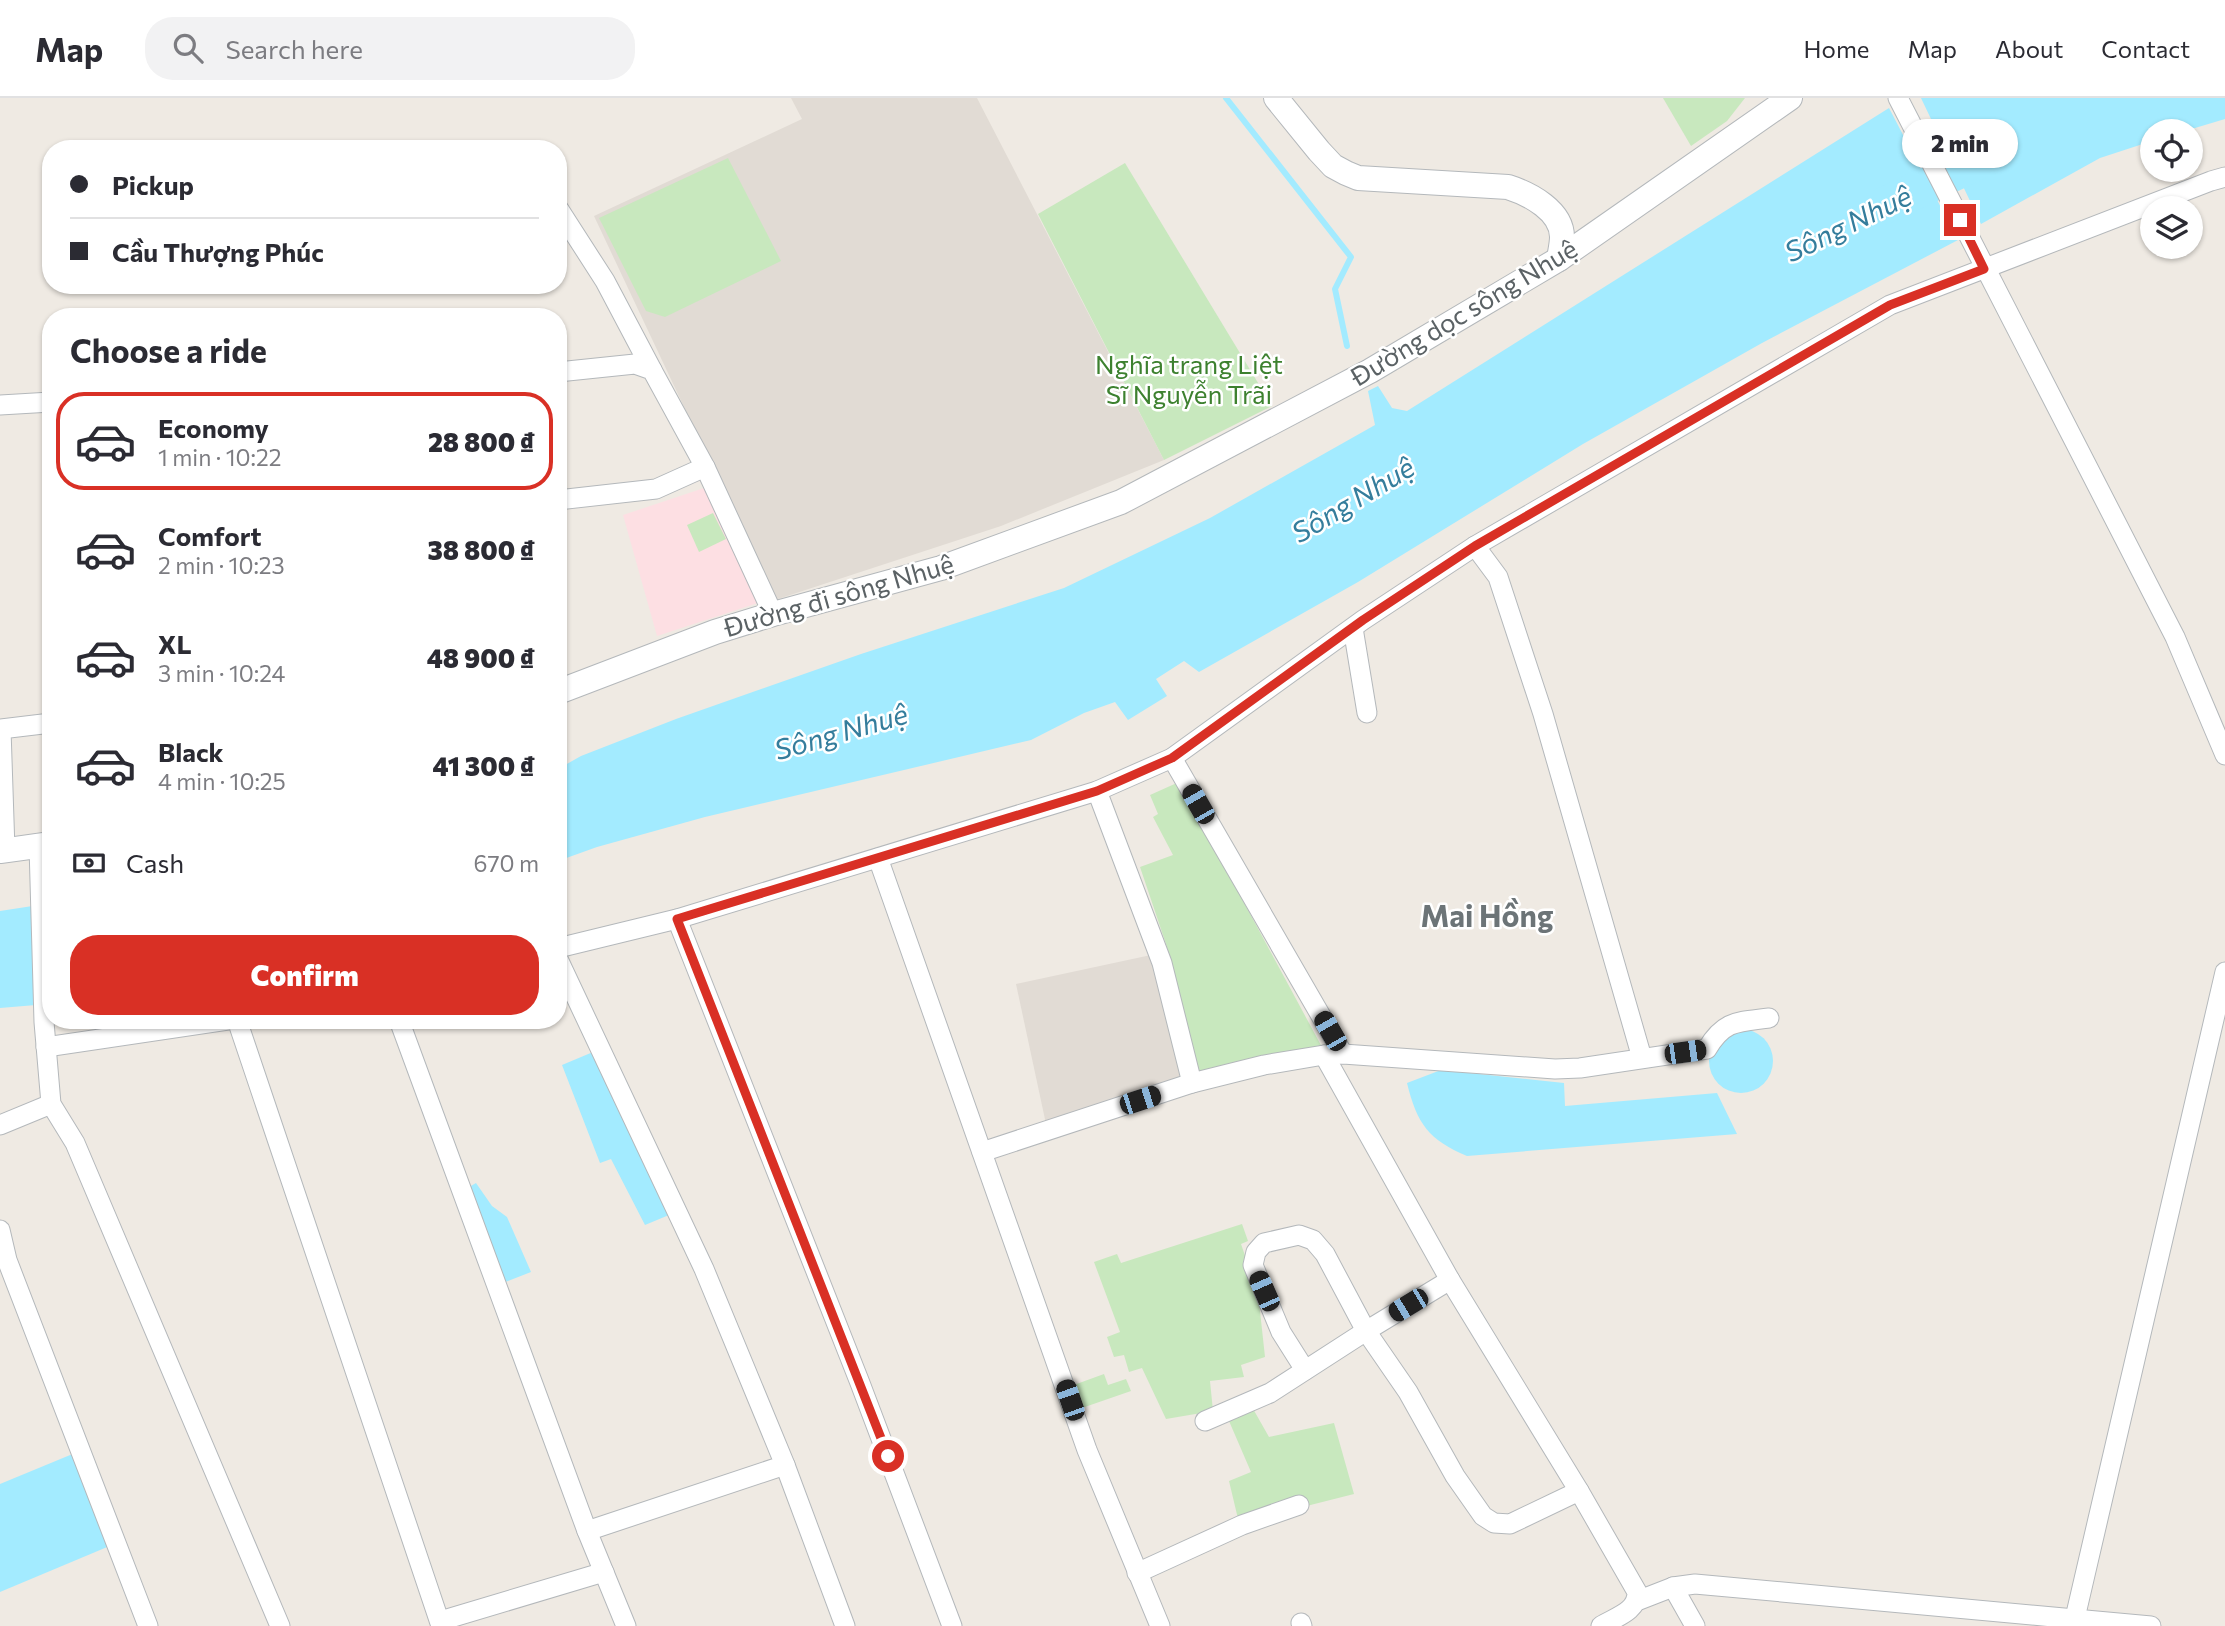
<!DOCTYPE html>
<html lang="en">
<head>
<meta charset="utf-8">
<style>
  :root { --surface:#fff; --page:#f2f2f3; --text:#2b2b33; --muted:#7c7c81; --line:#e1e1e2; --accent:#d93025 }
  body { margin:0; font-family:Commissioner,sans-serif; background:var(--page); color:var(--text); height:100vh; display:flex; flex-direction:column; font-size:26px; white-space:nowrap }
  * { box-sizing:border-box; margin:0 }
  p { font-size:23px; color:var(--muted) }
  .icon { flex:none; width:38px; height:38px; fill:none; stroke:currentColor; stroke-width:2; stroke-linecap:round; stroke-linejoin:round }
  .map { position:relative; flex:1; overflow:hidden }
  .side { position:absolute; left:42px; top:210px; width:525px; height:721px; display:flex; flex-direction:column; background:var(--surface); border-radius:28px; box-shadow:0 2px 5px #0004 }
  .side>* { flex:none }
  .top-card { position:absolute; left:42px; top:42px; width:525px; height:154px; border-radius:28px; box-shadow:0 2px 5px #0004; display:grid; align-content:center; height:154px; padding:0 28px; background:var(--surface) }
  .controls { position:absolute; left:2140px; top:21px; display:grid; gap:14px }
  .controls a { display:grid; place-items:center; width:63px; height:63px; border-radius:50%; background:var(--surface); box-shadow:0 2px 5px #0004; font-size:35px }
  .end { position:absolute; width:32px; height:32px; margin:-16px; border:9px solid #d93025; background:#fff; box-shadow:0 0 0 4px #fff }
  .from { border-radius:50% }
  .bubble { position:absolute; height:49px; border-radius:24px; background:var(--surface); box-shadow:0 2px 5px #0004; font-size:23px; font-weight:800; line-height:49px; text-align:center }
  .car { position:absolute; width:21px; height:42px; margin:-21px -10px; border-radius:9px; box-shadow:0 0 5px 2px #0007; background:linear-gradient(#222 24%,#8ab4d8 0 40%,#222 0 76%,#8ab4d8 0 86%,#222 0) }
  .top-card b { display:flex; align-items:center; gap:24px; height:66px; font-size:26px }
  .top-card b+b { border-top:2px solid var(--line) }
  .top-card i { width:18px; height:18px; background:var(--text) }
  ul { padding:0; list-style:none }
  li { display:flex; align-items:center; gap:21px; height:98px; margin:0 14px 10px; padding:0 14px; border:4px solid transparent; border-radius:28px }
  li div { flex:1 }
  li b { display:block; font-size:26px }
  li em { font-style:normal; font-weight:800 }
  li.selected { border-color:var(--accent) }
  li>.icon { width:63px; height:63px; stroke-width:1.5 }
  h2 { padding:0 28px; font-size:32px; line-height:84px }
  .pay { display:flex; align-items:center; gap:18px; height:77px; padding:0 28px; font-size:26px }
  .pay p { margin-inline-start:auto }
  .action { display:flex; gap:14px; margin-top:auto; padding:14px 28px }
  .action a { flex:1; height:80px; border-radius:28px; background:var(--accent); color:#fff; font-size:28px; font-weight:800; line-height:80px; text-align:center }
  header { display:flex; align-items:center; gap:42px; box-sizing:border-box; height:98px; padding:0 35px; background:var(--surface); border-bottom:2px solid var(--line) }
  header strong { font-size:33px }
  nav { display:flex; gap:38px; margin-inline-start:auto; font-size:24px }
  .search { width:490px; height:63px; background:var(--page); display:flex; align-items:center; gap:18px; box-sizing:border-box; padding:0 24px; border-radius:28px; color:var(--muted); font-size:26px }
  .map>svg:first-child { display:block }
</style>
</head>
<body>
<header>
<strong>Map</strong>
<div class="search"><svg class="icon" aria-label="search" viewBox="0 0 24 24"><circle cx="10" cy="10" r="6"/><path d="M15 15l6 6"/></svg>Search here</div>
<nav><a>Home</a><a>Map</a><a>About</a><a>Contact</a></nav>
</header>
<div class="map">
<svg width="2225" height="1528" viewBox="0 0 2225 1528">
  <rect width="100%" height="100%" fill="#efeae3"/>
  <!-- education -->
  <g fill="#e1dbd4">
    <path d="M 791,0 L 977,0 L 1164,362 L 1001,428 L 775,502 L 594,118 L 802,21 Z"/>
    <path d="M 1151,857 L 1187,983 L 1046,1026 L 1016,886 Z"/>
  </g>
  <!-- medical -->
  <path fill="#fddfe3" d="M 704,390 L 761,504 L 657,538 L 623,417 Z"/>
  <!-- green -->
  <g fill="#c8e8be">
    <path d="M 1663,0 L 1745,0 L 1727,23 L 1691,48 Z"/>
    <path d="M 728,60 L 781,163 L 665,219 L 646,213 L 599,120 Z"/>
    <path d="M 1125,65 L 1272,308 L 1164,362 L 1038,116 Z"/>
    <path d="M 713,415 L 726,441 L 699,454 L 687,427 Z"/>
    <path d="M 1179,684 L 1323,951 L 1199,978 L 1166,846 L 1140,769 L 1173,757 L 1153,719 L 1158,716 L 1150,697 Z"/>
    <path d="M 1242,1126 L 1248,1143 L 1241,1146 L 1258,1195 L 1265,1259 L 1241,1267 L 1244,1279 L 1210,1283 L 1213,1313 L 1166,1321 L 1142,1270 L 1129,1274 L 1124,1257 L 1114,1259 L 1107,1239 L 1120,1234 L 1094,1164 L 1117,1156 L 1121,1165 Z"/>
    <path d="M 1104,1276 L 1108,1287 L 1126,1281 L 1131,1293 L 1079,1311 L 1071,1288 Z"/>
    <path d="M 1252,1309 L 1269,1339 L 1334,1325 L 1354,1396 L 1239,1425 L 1229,1383 L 1251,1374 L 1229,1323 Z"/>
  </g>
  <!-- water -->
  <g fill="#a3ebff">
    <path d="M 1921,0 L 2225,0 L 2225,21 L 2185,33 L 2152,33 L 2152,43 L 2100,60 L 1981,126 Z"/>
    <path d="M 1889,10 L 1958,142 L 1762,245 L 1583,346 L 1358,484 L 1199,574 L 1184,563 L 1156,581 L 1167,598 L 1128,622 L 1115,604 L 1084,615 L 1031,642 L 705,719 L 597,749 L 558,763 L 558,671 L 581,658 L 676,621 L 861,556 L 1064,490 L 1210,420 L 1375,327 L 1368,293 L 1378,288 L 1392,310 L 1407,313 Z"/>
    <path d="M 39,807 L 36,907 L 0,910 L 0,813 Z"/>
    <circle cx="1741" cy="963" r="32"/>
    <path d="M 593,954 L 669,1117 L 645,1127 L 611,1061 L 600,1065 L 562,967 Z"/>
    <path d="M 1441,972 L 1564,985 L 1565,1008 L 1717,995 L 1737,1036 L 1467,1058 C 1429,1042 1417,1026 1407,985 Z"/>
    <path d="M 476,1085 L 492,1108 L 507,1119 L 531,1174 L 500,1186 L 464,1092 Z"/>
    <path d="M 75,1355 L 112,1447 L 0,1494 L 0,1386 Z"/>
  </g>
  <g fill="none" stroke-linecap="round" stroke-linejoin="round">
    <!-- stream -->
    <path stroke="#a3ebff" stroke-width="6" d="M 1226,0 L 1351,159 L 1335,191 L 1347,248"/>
    <!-- river -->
    <path stroke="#a3ebff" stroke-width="37" d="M 1884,108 L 2001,52"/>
    <defs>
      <g id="minor">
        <path d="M 1898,0 L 2175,539 L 2225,657"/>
        <path d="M 558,110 L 605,183 L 652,272"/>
        <path d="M 558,274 L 635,266 L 652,272 L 705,369 L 773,516"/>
        <path d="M 0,307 L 51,304"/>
        <path d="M 558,402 L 656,391 L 705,369"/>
        <path d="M 1475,448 L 1498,479 L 1543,616 L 1642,960"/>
        <path d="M 1353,530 L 1367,615"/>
        <path d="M 1172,660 L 1343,956 L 1324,957 L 1450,1182 L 1579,1393 L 1637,1494 C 1638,1513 1616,1519 1601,1528"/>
        <path d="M 1097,693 L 1162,865 L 1192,985"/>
        <path d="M 39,748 L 44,924 L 51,1006 L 75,1045 L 280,1528"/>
        <path d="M 5,752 L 1,631 L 51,625"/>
        <path d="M 878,760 L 1087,1352 L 1160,1528"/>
        <path d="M 677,821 L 860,1285 L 952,1528"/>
        <path d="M 558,850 L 677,821 L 1097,693 L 1172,660 L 1363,522 L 1475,448 L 1890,207 L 2211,83 L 2225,79"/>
        <path d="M 558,861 L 704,1171 L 785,1367 L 587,1433"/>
        <path d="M 237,922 L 441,1528"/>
        <path d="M 399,922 L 587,1433 L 626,1528"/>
        <path d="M 46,949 L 228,922"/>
        <path d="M 1343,956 L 1555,971 L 1580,970 L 1707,951 C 1724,922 1738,924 1769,920"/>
        <path d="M 0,1027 L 51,1006"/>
        <path d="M 982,1054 L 1192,985 L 1264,967 L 1324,957"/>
        <path d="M 0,1132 L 7,1162 L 148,1528"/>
        <path d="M 1305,1272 L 1281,1234 L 1253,1167 L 1256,1154 L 1264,1145 L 1299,1137 L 1313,1142 L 1325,1156 L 1366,1233 L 1408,1294 L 1455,1378 L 1483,1418 L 1494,1425 L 1510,1426 L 1579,1393"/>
        <path d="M 1205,1323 L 1270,1295 L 1366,1233 L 1450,1182"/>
        <path d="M 785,1367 L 845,1528"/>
        <path d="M 1137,1475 L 1242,1427 L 1299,1407"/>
        <path d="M 1673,1489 L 1695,1528"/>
        <path d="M 1637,1503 L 1673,1489 L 1695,1486 L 2151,1528"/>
        <path d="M 2075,1520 L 2225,874"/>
        <path d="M 440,1523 L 604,1474"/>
        <path d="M 1301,1525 L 1302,1528"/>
      </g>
      <g id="tertiary">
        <path d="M 1276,0 L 1319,53 L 1333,68 L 1346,75 L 1358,80 L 1508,89 C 1530,96 1562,113 1562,139 C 1562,146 1560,154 1559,161"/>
        <path d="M 558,594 L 715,534 L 773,516 L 941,470 L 1121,404 L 1370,273 L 1559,161 L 1790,0"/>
        <path d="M 0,753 L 51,746"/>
      </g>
    </defs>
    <!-- minor casing -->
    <use href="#minor" stroke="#b4b8bb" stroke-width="21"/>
    <!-- tertiary casing -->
    <use href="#tertiary" stroke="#b4b8bb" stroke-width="26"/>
    <!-- minor -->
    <use href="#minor" stroke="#fff" stroke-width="19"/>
    <!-- tertiary -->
    <use href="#tertiary" stroke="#fff" stroke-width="24"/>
  </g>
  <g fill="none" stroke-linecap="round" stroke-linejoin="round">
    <!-- route -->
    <path stroke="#d93025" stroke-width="9" d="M 888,1358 L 677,821 L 1097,693 L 1172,660 L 1363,522 L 1475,448 L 1890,207 L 1984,171 L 1960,122"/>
  </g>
  <g text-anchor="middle" stroke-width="5" stroke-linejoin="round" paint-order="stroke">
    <!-- street labels -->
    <g font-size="26" fill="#5b6265" stroke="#fff">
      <text transform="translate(1464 215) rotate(-31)" y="9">Đường dọc sông Nhuệ</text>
      <text transform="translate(839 498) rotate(-16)" y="9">Đường đi sông Nhuệ</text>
    </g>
    <!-- park labels -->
    <g font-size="26" fill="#3d812f" stroke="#fff">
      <text x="1189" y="276">Nghĩa trang Liệt<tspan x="1189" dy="30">Sĩ Nguyễn Trãi</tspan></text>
    </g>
    <!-- water labels -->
    <g font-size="28" font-style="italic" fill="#347d9c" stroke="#fff">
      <text transform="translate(1848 126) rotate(-26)" y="10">Sông Nhuệ</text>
      <text transform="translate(1353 402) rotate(-31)" y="10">Sông Nhuệ</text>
      <text transform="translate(841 634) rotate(-16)" y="10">Sông Nhuệ</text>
    </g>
    <!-- quarter labels -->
    <g font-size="30" font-weight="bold" fill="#6c7477" stroke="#fff">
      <text x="1487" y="829">Mai Hồng</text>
    </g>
  </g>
</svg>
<div class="controls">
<a><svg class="icon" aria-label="locate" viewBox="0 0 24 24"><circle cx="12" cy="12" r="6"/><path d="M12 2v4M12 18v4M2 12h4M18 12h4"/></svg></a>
<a><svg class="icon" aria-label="layers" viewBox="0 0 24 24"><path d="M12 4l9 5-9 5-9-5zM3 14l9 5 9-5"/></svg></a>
</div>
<i class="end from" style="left:888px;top:1358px"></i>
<i class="end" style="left:1960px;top:122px"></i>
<div class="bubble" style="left:1902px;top:21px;width:116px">2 min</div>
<i class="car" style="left:1198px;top:706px;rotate:330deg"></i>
<i class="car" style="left:1330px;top:933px;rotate:330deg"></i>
<i class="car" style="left:1685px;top:954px;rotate:82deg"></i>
<i class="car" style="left:1140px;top:1002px;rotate:72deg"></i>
<i class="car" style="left:1264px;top:1193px;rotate:336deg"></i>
<i class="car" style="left:1408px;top:1207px;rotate:239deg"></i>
<i class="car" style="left:1070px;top:1302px;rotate:341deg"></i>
<div class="top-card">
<b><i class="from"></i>Pickup</b>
<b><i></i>Cầu Thượng Phúc</b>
</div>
<section class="side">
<h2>Choose a ride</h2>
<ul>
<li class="selected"><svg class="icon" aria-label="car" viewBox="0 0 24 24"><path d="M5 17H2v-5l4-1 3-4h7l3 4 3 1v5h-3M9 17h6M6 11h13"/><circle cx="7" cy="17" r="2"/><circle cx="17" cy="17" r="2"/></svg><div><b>Economy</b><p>1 min · 10:22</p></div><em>28 800 ₫</em></li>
<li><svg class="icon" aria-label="car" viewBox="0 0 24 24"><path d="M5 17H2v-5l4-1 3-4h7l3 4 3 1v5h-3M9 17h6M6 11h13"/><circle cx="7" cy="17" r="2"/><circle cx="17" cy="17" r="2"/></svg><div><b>Comfort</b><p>2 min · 10:23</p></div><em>38 800 ₫</em></li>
<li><svg class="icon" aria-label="car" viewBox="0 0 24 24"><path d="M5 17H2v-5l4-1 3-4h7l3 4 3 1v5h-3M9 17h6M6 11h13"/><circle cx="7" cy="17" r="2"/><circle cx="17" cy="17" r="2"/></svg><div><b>XL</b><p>3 min · 10:24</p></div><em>48 900 ₫</em></li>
<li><svg class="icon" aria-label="car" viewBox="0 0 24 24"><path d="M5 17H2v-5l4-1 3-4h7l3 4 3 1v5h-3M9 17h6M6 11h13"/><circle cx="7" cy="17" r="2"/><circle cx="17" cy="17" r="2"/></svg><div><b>Black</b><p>4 min · 10:25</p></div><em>41 300 ₫</em></li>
</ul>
<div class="pay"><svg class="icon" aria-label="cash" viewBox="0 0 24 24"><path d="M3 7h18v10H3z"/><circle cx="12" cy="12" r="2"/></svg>Cash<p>670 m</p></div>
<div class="action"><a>Confirm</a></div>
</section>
</div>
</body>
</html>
